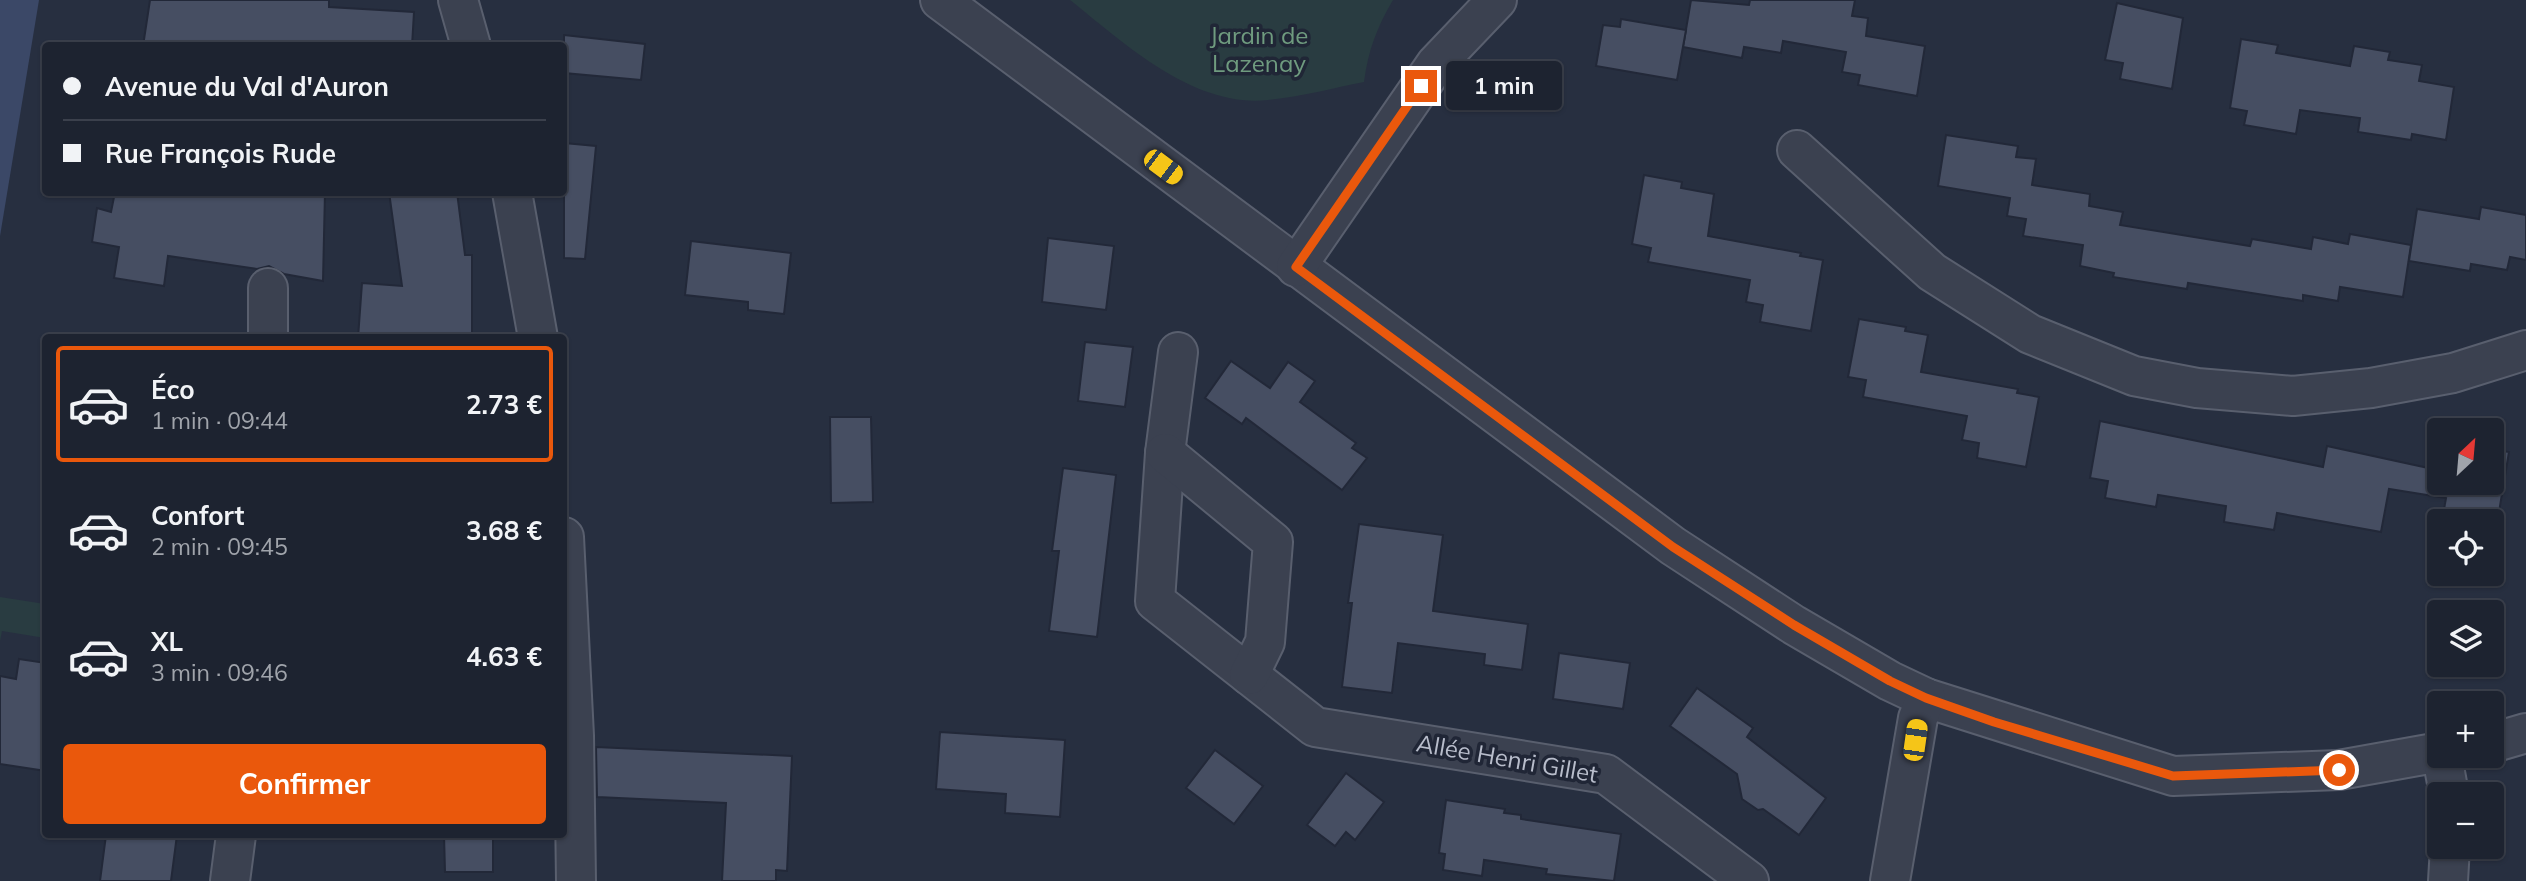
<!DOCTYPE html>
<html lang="fr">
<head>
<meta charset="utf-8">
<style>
  :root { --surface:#1d2330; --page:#2a2f3c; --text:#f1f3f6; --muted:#a0a4ab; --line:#3b404c; --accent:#ea580c }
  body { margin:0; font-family:Mulish,sans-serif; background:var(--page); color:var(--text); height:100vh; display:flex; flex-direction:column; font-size:26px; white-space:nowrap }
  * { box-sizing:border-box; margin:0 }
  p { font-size:23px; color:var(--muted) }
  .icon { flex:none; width:38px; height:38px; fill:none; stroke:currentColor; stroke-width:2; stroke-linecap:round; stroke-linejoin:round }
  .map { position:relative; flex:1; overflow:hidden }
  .details { position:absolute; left:42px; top:334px; width:525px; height:504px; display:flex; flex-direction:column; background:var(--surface); border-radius:7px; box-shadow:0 2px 5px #0004,0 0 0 2px var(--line) }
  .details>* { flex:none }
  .hud { position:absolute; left:42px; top:42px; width:525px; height:154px; border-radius:7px; box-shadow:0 2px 5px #0004,0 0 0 2px var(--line); display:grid; align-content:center; height:154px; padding:0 21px; background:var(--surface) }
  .needle { width:46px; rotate:26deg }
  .buttons { position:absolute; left:2427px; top:418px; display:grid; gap:14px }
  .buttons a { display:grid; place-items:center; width:77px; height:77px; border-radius:7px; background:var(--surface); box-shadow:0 2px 5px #0004,0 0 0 2px var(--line); font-size:35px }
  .end { position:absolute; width:32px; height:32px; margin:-16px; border:9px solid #ea580c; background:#fff; box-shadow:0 0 0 4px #fff }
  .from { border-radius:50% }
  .bubble { position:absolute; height:49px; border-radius:7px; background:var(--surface); box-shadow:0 2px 5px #0004,0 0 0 2px var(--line); font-size:23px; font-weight:700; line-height:49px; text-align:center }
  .car { position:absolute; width:21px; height:42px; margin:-21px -10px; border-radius:9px; box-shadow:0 0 5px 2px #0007; background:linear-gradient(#f5c518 24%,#345 0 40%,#f5c518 0 76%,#345 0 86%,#f5c518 0) }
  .hud b { display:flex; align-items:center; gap:24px; height:66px; font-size:26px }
  .hud b+b { border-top:2px solid var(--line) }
  .hud i { width:18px; height:18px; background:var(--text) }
  ul { padding:12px 0 0; list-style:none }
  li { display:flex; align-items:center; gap:21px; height:116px; margin:0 14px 10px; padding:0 7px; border:4px solid transparent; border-radius:7px }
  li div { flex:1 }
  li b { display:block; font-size:26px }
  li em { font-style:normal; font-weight:700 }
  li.current { border-color:var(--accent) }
  li>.icon { width:63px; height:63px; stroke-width:1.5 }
  .action { display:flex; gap:14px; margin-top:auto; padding:14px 21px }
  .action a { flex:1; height:80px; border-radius:7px; background:var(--accent); color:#fff; font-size:28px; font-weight:700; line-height:80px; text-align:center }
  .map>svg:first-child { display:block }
</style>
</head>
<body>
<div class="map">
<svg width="2526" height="881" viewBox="0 0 2526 881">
  <rect width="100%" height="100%" fill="#272f40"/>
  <!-- green -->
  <g fill="#293c41">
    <path d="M 1070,0 L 1393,0 C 1377,27 1368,51 1364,82 C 1333,88 1300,97 1268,100 C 1193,108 1124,43 1070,0 Z"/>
    <path d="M 0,597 L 45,604 L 45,638 L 2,631 L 0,641 Z"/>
  </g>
  <!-- water -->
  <path fill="#3b4867" d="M 0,0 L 39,0 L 0,236 Z"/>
  <!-- building -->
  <g fill="#464e62" stroke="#222838" stroke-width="2">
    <path d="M 150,0 L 329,0 L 329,7 L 414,12 L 412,46 L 143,46 Z"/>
    <path d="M 1691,0 L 1749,5 L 1750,0 L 1855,0 L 1852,16 L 1868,18 L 1866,36 L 1925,46 L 1917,96 L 1858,85 L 1860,75 L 1842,72 L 1846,52 L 1783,41 L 1781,53 L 1744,47 L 1742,58 L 1683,47 Z"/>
    <path d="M 2117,3 L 2183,18 L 2172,89 L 2120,79 L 2123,63 L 2105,60 Z"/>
    <path d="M 1621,19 L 1686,30 L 1677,80 L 1596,66 L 1603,25 L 1620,27 Z"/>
    <path d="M 564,35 L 645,44 L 641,80 L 564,73 Z"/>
    <path d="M 2241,39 L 2278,45 L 2276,53 L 2350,66 L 2354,46 L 2390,52 L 2388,60 L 2422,65 L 2419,81 L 2454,87 L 2446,140 L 2412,134 L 2411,140 L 2358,132 L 2360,118 L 2300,110 L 2296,134 L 2244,125 L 2247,111 L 2230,108 Z"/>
    <path d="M 1946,135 L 2018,146 L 2016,157 L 2036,159 L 2032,185 L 2090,194 L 2089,206 L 2123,212 L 2120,225 L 2250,246 L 2252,239 L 2311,249 L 2313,237 L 2348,244 L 2350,234 L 2411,245 L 2403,297 L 2340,287 L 2338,301 L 2303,295 L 2303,301 L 2188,283 L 2187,289 L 2113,277 L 2114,273 L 2080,266 L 2083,245 L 2023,236 L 2026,219 L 2007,216 L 2010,198 L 1938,186 Z"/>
    <path d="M 564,143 L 596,146 L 585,259 L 564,258 Z"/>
    <path d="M 1644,175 L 1682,182 L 1681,188 L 1714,194 L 1708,236 L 1801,253 L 1800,256 L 1823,260 L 1811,331 L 1760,322 L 1763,305 L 1746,302 L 1750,280 L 1648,262 L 1651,248 L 1632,244 Z"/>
    <path d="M 115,192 L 325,192 L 323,281 L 284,274 L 269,266 L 257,269 L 168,256 L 164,286 L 114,278 L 119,247 L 92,242 L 97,208 L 111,212 Z"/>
    <path d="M 389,192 L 457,192 L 465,255 L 472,255 L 472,338 L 358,338 L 362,283 L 402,286 Z"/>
    <path d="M 2481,207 L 2526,215 L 2526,260 L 2510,257 L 2507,270 L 2471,264 L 2470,271 L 2409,261 L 2417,209 L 2479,219 Z"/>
    <path d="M 1048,238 L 1114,246 L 1106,310 L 1042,302 Z"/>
    <path d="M 691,241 L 791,253 L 784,314 L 748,310 L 748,302 L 685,295 Z"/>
    <path d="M 1859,319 L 1906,327 L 1905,331 L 1928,335 L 1921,372 L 2018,389 L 2017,393 L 2039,397 L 2026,467 L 1977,458 L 1979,443 L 1962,440 L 1967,416 L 1863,397 L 1866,380 L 1848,377 Z"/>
    <path d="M 1085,342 L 1133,347 L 1125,407 L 1078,401 Z"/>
    <path d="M 1231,361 L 1270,388 L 1288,362 L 1315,381 L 1300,402 L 1356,443 L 1352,448 L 1367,458 L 1342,490 L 1246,418 L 1242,424 L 1205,398 Z"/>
    <path d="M 830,417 L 871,417 L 873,502 L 831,503 Z"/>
    <path d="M 2100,421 L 2323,467 L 2327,446 L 2433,469 L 2440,441 L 2440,483 L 2492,483 L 2492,449 L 2509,452 L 2497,524 L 2443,515 L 2446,498 L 2389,489 L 2381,532 L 2277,513 L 2274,530 L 2224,522 L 2226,506 L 2158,495 L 2156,507 L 2105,498 L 2108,481 L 2090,478 Z"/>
    <path d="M 1063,468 L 1116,475 L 1097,637 L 1049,631 L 1059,551 L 1052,551 Z"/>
    <path d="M 1359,524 L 1443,535 L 1433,611 L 1528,624 L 1522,670 L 1484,665 L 1485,654 L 1398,643 L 1392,693 L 1342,687 L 1352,603 L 1348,603 Z"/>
    <path d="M 1559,653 L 1630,663 L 1623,709 L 1553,699 Z"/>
    <path d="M 19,659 L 46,663 L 46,771 L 0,764 L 0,676 L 16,679 Z"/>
    <path d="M 1697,688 L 1753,728 L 1747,737 L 1826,798 L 1799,835 L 1763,809 L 1758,810 L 1742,799 L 1737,774 L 1670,726 Z"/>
    <path d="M 940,732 L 1065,740 L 1060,817 L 1005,813 L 1006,794 L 936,789 Z"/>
    <path d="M 596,747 L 792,756 L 787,871 L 776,870 L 776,881 L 722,881 L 726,803 L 597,797 Z"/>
    <path d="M 1215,750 L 1263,786 L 1234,824 L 1186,788 Z"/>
    <path d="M 1346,773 L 1384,802 L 1355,840 L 1346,832 L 1335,846 L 1307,825 Z"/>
    <path d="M 1446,800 L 1505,809 L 1504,813 L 1521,815 L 1521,819 L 1621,834 L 1614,881 L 1546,874 L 1547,869 L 1484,860 L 1482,876 L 1443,870 L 1445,854 L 1439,853 Z"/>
    <path d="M 106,835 L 177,835 L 171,881 L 100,881 Z"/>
    <path d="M 444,835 L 493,835 L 493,872 L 445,872 Z"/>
  </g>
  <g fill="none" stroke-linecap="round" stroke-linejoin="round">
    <defs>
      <g id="minor">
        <path d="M 940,0 L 1673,546 L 1794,625 L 1890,681 L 1926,698 L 2173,776 L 2339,770 L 2440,752"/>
        <path d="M 1797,150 L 1932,272 L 2030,334 L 2134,376 L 2197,388 L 2293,396 L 2371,388 L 2453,373 L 2526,350"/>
        <path d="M 1296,267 L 1436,64 L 1497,0"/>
        <path d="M 268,288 L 268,338"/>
        <path d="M 1178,352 L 1165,453 L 1155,601 L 1315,727 L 1606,774 L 1749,881"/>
        <path d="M 1165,453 L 1273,542 L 1265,642 L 1249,675"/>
        <path d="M 2492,743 L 2526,733"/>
        <path d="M 2442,756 L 2449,794"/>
        <path d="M 230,881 L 236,835"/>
        <path d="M 1890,881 L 1918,718 L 1926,698"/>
        <path d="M 2448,881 L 2450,847"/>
      </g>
      <g id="tertiary">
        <path d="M 458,0 L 471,46"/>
        <path d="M 512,192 L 538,338"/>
        <path d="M 564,537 L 574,736 L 576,881"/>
      </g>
    </defs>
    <!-- minor casing -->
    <use href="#minor" stroke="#595f6e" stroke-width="42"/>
    <!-- tertiary casing -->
    <use href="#tertiary" stroke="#595f6e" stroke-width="42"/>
    <!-- minor -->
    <use href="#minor" stroke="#3b4150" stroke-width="38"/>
    <!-- tertiary -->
    <use href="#tertiary" stroke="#3b4150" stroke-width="38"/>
  </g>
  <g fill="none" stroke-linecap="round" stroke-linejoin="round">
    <!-- route -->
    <path stroke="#ea580c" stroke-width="9" d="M 1421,86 L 1296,267 L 1673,547 L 1794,625 L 1890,681 L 1926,698 L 1994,722 L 2173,776 L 2339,770"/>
  </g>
  <g text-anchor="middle" stroke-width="7" stroke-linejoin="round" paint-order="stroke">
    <!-- park labels -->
    <g font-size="24" fill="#6f9b7f" stroke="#202636">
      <text x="1259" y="44">Jardin de<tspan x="1259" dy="28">Lazenay</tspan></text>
    </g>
    <!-- street labels -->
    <g font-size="24" fill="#b8bdcb" stroke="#202636">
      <text transform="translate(1507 759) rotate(10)" y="8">Allée Henri Gillet</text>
    </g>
  </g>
</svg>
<div class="buttons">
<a><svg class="needle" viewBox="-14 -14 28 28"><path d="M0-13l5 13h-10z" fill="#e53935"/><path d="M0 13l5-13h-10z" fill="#a0a4ab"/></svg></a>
<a><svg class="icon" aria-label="locate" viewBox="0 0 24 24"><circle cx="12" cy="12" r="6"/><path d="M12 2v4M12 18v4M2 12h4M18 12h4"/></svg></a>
<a><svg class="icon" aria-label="layers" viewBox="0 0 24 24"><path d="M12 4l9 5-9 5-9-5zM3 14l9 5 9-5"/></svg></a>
<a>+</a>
<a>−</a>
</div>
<i class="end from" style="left:2339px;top:770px"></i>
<i class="end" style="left:1421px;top:86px"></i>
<div class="bubble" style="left:1446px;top:61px;width:116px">1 min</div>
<i class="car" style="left:1163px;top:167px;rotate:127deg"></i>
<i class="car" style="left:1915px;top:740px;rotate:8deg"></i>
<div class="hud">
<b><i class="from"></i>Avenue du Val d'Auron</b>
<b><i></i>Rue François Rude</b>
</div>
<section class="details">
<ul>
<li class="current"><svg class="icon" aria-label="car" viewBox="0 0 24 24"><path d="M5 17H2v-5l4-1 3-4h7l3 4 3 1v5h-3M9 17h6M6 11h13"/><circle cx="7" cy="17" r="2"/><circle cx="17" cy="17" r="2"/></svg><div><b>Éco</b><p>1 min · 09:44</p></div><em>2.73 €</em></li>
<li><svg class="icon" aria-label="car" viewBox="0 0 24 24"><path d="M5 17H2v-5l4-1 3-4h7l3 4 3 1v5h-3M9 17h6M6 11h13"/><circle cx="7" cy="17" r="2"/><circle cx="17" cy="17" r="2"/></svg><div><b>Confort</b><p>2 min · 09:45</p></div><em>3.68 €</em></li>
<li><svg class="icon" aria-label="car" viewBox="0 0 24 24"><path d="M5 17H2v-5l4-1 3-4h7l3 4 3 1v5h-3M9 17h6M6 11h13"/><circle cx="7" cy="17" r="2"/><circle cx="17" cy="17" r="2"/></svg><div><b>XL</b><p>3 min · 09:46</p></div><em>4.63 €</em></li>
</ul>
<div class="action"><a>Confirmer</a></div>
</section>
</div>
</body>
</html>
